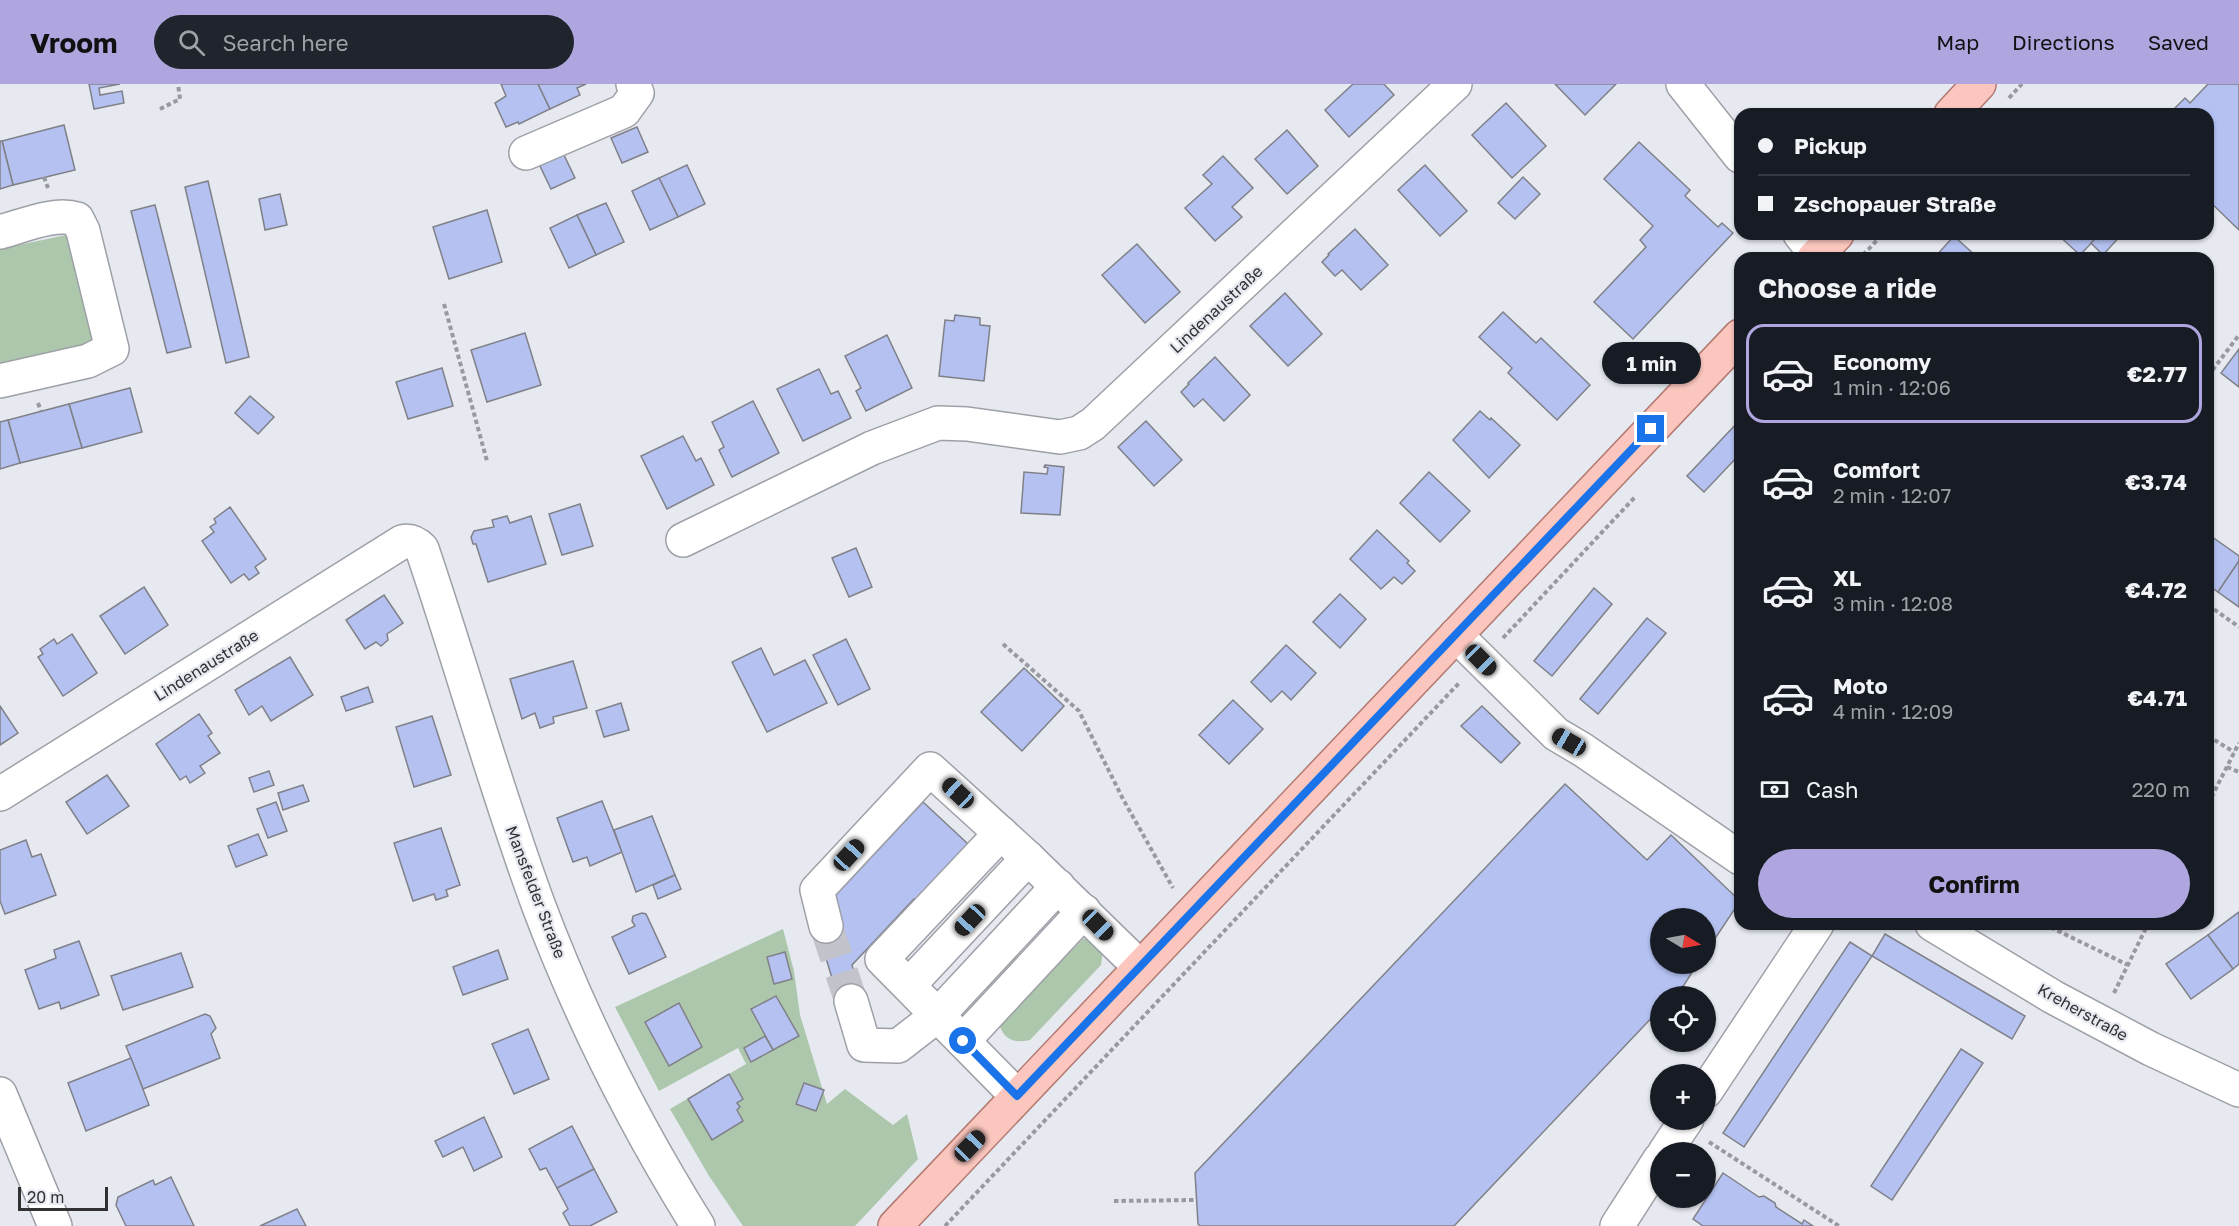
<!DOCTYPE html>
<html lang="en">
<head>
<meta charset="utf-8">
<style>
  :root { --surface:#171b24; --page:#20242c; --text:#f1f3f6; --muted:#9ea1a6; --line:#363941; --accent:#afa6df }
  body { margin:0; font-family:"Golos Text",sans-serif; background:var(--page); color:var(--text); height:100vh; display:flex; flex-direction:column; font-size:22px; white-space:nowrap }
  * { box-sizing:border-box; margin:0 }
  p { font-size:20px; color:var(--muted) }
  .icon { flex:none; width:33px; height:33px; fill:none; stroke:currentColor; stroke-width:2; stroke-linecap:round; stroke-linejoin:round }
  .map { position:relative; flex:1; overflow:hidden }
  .details { position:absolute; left:1734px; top:168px; width:480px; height:678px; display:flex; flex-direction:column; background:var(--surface); border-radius:18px; box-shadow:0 2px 4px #0004 }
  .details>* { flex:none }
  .hud { position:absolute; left:1734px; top:24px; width:480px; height:132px; border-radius:18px; box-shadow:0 2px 4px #0004; display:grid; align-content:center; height:132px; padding:0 24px; background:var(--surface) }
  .needle { width:39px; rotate:100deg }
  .fabs { position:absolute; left:1650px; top:824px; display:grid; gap:12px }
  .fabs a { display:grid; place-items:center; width:66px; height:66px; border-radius:50%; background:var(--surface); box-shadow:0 2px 4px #0004; font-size:30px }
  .scale { position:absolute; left:18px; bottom:15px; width:90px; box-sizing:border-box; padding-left:6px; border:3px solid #313134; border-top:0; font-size:16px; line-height:21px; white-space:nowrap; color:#313134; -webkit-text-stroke:4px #e7e9f1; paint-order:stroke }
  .end { position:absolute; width:27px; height:27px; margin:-14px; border:8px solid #1a73e8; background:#fff; box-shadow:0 0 0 3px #fff }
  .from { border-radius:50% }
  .bubble { position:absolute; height:42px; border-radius:21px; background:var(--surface); box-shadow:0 2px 4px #0004; font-size:20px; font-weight:700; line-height:42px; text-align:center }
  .car { position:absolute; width:18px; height:36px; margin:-18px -9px; border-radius:8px; box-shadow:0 0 4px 2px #0007; background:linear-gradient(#222 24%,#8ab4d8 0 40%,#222 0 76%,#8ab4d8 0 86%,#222 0) }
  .hud b { display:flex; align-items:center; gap:21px; height:57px; font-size:22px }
  .hud b+b { border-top:2px solid var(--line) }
  .hud i { width:15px; height:15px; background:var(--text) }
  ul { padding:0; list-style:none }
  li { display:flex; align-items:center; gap:18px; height:99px; margin:0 12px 9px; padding:0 12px; border:3px solid transparent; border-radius:18px }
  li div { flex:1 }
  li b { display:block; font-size:22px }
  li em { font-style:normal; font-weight:700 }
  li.on { border-color:var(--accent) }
  li>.icon { width:54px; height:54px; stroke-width:1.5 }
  h2 { padding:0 24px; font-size:27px; line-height:72px }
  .pay { display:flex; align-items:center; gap:15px; height:66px; padding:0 24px; font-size:22px }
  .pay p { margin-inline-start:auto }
  .action { display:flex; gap:12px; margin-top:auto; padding:12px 24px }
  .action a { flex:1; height:69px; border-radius:36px; background:var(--accent); color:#111; font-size:24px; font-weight:700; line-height:69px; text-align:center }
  header { display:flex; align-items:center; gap:36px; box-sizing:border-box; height:84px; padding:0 30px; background:var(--accent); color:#111 }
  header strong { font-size:28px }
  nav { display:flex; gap:33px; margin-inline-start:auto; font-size:21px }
  .search { width:420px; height:54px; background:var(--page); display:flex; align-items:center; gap:15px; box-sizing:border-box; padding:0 21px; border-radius:33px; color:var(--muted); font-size:22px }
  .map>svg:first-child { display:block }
</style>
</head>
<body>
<header>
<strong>Vroom</strong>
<div class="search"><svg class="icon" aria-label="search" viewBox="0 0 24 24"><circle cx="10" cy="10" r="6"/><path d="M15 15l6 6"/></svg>Search here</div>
<nav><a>Map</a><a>Directions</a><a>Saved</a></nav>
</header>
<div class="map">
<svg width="2239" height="1142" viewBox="0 0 2239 1142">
  <rect width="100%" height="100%" fill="#e7e9f1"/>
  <!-- green -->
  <g fill="#acc7ab">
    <path d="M 66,151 L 94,259 L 0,281 L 0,165 Z"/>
    <path d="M 783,845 L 794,887 L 800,931 L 827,1020 L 845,1005 L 893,1041 L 907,1030 L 918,1075 L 855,1142 L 743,1142 L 709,1092 L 670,1025 L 746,980 L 738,964 L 659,1007 L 615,923 Z"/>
    <path d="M 1091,854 L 1103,865 L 1101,881 L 1030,956 C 1015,959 1006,957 1000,943 L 1005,932 L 1083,855 Z"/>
  </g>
  <!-- building -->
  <g fill="#b4c1f1" stroke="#808188" stroke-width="1.5">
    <path d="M 89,0 L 120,0 L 99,4 L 100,11 L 122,7 L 124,19 L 94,25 Z"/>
    <path d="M 501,0 L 538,0 L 550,25 L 519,40 L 518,38 L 506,43 L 495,19 L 506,12 Z"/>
    <path d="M 538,0 L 586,0 L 577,4 L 580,11 L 550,25 Z"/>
    <path d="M 1353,0 L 1384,0 L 1394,11 L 1349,53 L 1325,26 Z"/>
    <path d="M 1555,0 L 1616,0 L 1585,31 Z"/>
    <path d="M 2208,0 L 2239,0 L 2239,146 L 2208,116 L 2208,30 L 2169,30 L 2185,14 L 2190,19 Z"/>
    <path d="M 1506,19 L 1546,62 L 1512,94 L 1472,51 Z"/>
    <path d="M 64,41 L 75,86 L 13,101 L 2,57 Z"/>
    <path d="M 637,43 L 648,68 L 622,79 L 611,54 Z"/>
    <path d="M 1287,46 L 1318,82 L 1287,110 L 1255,75 Z"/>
    <path d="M 0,57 L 2,57 L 13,101 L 0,105 Z"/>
    <path d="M 1639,58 L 1690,106 L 1685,112 L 1718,143 L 1722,139 L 1733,149 L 1633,255 L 1594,218 L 1646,163 L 1640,156 L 1653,142 L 1604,95 Z"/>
    <path d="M 563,69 L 575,94 L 551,105 L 539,80 Z"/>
    <path d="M 1223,72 L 1253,104 L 1232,123 L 1242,133 L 1215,157 L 1185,124 L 1212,100 L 1203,91 Z"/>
    <path d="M 687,81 L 705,120 L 678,133 L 659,94 Z"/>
    <path d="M 1425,81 L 1467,127 L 1440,152 L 1398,106 Z"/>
    <path d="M 1523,93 L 1540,110 L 1515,135 L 1498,119 Z"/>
    <path d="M 659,94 L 678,133 L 650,146 L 632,107 Z"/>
    <path d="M 208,97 L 249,273 L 226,279 L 185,103 Z"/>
    <path d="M 280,110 L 287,141 L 265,146 L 259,115 Z"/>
    <path d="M 606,119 L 624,158 L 596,171 L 577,131 Z"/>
    <path d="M 155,121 L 191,263 L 167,269 L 131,127 Z"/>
    <path d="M 487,126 L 502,178 L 449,195 L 433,143 Z"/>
    <path d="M 577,131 L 596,171 L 569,184 L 550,144 Z"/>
    <path d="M 1355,145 L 1388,181 L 1361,206 L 1342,186 L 1335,192 L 1322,178 L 1329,171 L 1328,170 Z"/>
    <path d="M 2057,150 L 2100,150 L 2080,171 Z"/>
    <path d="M 2100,150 L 2122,150 L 2103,171 L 2091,159 Z"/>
    <path d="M 1954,152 L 1978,174 L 1934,174 Z"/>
    <path d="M 1137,160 L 1180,208 L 1145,239 L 1102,191 Z"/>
    <path d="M 1285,209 L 1322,250 L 1288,282 L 1250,242 Z"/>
    <path d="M 1503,228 L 1536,259 L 1541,254 L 1590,301 L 1557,336 L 1508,289 L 1512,284 L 1479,253 Z"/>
    <path d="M 955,231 L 980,234 L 980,241 L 990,242 L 984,297 L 939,292 L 945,236 L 954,237 Z"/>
    <path d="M 525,249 L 541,301 L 487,318 L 471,266 Z"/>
    <path d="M 887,251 L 912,304 L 866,327 L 856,307 L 861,304 L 845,272 Z"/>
    <path d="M 2239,265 L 2239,303 L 2221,289 Z"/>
    <path d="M 1215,273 L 1250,311 L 1224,337 L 1203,315 L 1194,323 L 1181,308 L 1189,300 L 1188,299 Z"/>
    <path d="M 442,284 L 453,322 L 408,335 L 396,298 Z"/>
    <path d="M 819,285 L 831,310 L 838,307 L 851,334 L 803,357 L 777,305 Z"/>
    <path d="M 130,304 L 142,348 L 82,364 L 69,320 Z"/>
    <path d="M 250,312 L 274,333 L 258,350 L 235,329 Z"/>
    <path d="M 753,317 L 779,369 L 732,393 L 719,366 L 724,363 L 712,338 Z"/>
    <path d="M 69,320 L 82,364 L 20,379 L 8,336 Z"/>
    <path d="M 1480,327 L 1490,336 L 1491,334 L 1520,361 L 1489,394 L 1453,356 Z"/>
    <path d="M 8,336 L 20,379 L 0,385 L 0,338 Z"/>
    <path d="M 1740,336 L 1740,370 L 1704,408 L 1687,392 Z"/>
    <path d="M 1146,337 L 1182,376 L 1154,402 L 1118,363 Z"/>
    <path d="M 683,352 L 696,377 L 701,374 L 714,401 L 667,425 L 641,372 Z"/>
    <path d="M 1045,381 L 1064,383 L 1060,431 L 1021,429 L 1024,388 L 1047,390 L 1048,384 L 1044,383 Z"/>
    <path d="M 1429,388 L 1470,427 L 1440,458 L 1400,419 Z"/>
    <path d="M 580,420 L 593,462 L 562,471 L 549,430 Z"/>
    <path d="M 230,423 L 266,475 L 255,483 L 259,489 L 249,496 L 244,490 L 231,499 L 202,457 L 214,448 L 210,443 L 216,439 L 214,435 Z"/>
    <path d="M 507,432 L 510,439 L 531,432 L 546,480 L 488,498 L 476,460 L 473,460 L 471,453 L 474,447 L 494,443 L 492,436 Z"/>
    <path d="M 1377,446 L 1409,477 L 1407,479 L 1415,487 L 1402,500 L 1394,493 L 1381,505 L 1350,475 Z"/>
    <path d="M 2208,450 L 2239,472 L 2239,477 L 2218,508 L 2208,501 Z"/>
    <path d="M 856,464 L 872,503 L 849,513 L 832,474 Z"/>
    <path d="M 2239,477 L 2239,523 L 2218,508 Z"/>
    <path d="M 144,503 L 168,541 L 125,570 L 100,532 Z"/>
    <path d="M 1594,504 L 1612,520 L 1552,592 L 1534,577 Z"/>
    <path d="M 1340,510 L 1366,535 L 1340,564 L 1313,538 Z"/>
    <path d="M 384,511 L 403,539 L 387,550 L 388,556 L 381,562 L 376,558 L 365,565 L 346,536 Z"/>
    <path d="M 1647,534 L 1666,549 L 1598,630 L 1580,615 Z"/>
    <path d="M 72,550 L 97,589 L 63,612 L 38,573 L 43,570 L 40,565 L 54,555 L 57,560 Z"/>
    <path d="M 846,555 L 870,605 L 838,621 L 813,571 Z"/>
    <path d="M 1286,561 L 1316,589 L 1291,616 L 1282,607 L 1271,618 L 1251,598 Z"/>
    <path d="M 761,564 L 774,591 L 805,576 L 827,619 L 767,648 L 732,578 Z"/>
    <path d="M 290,573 L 313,611 L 271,637 L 262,622 L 249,631 L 235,606 Z"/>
    <path d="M 573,577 L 587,624 L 553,633 L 554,639 L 540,644 L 535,629 L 522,635 L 510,595 Z"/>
    <path d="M 1024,584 L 1064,622 L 1022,667 L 981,628 Z"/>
    <path d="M 368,603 L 373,618 L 346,627 L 341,613 Z"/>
    <path d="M 1233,616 L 1263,645 L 1229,680 L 1199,651 Z"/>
    <path d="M 621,619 L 629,646 L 604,653 L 596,627 Z"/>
    <path d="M 0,622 L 18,649 L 0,661 Z"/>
    <path d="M 1482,622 L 1520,659 L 1501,679 L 1461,642 Z"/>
    <path d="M 199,630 L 212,649 L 208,652 L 220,669 L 200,682 L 205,689 L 190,699 L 186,692 L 180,696 L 156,660 Z"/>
    <path d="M 432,632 L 451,691 L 414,703 L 396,643 Z"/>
    <path d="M 269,687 L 274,701 L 254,708 L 249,694 Z"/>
    <path d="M 107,691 L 129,722 L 87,750 L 66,718 Z"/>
    <path d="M 1565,700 L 1647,776 L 1671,751 L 1740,817 L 1706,868 L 1706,834 L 1660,834 L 1660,879 L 1698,879 L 1684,901 L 1673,912 L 1660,912 L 1660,925 L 1454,1142 L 1200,1142 L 1198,1140 L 1195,1089 Z"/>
    <path d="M 303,701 L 309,717 L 283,726 L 278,709 Z"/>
    <path d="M 602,717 L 622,768 L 590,782 L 587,773 L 573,778 L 557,734 Z"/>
    <path d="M 276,718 L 287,747 L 268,754 L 257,725 Z"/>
    <path d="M 923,718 L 967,759 L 967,765 L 919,817 L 914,815 L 852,881 L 862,914 L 840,920 L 817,845 L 831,816 Z"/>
    <path d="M 652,732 L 675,791 L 636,808 L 614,746 Z"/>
    <path d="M 441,744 L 460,801 L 446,806 L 448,812 L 436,816 L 434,810 L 413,817 L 394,759 Z"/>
    <path d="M 258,750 L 267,771 L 236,783 L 228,762 Z"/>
    <path d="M 26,756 L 32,773 L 41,770 L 56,811 L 5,830 L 0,817 L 0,766 Z"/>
    <path d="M 675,791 L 681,805 L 658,815 L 653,801 Z"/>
    <path d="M 2239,828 L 2239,880 L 2233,885 L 2208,851 Z"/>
    <path d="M 642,829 L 646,830 L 666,873 L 629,890 L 612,853 L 635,842 L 632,837 L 633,832 Z"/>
    <path d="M 1885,850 L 2025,932 L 2012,955 L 1872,872 Z"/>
    <path d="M 2208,851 L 2233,885 L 2191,915 L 2166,880 Z"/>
    <path d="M 79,857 L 99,911 L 61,925 L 59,918 L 39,925 L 25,886 L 56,874 L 54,866 Z"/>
    <path d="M 1850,858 L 1872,872 L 1744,1063 L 1723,1049 Z"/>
    <path d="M 498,866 L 508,895 L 463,911 L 453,883 Z"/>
    <path d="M 785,868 L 792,895 L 774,900 L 767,873 Z"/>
    <path d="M 181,869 L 193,903 L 123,926 L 111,892 Z"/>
    <path d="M 776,912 L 799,952 L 773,966 L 751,925 Z"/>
    <path d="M 679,919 L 702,963 L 669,982 L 645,938 Z"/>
    <path d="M 205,930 L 210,932 L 216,944 L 211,950 L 220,974 L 143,1005 L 126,962 Z"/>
    <path d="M 528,945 L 549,995 L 514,1010 L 492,960 Z"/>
    <path d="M 765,952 L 773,966 L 751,978 L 744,964 Z"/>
    <path d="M 1961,965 L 1983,979 L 1892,1116 L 1871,1102 Z"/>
    <path d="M 131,974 L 149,1021 L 86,1047 L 68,999 Z"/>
    <path d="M 729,990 L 743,1015 L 737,1019 L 740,1023 L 737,1026 L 743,1037 L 712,1056 L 688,1015 Z"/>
    <path d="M 804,999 L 824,1006 L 816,1027 L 796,1020 Z"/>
    <path d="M 484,1033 L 502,1073 L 474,1087 L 463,1063 L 443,1073 L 435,1057 Z"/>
    <path d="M 572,1042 L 594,1085 L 557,1104 L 546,1084 L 540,1086 L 529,1065 Z"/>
    <path d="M 594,1085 L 617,1128 L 590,1142 L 570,1142 L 563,1129 L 568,1125 L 557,1104 Z"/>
    <path d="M 1723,1089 L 1759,1113 L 1764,1112 L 1775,1119 L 1776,1123 L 1802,1140 L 1804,1136 L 1813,1142 L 1703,1142 L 1693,1135 Z"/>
    <path d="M 171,1093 L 194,1142 L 126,1142 L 116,1121 L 118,1113 L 153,1096 L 155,1101 Z"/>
    <path d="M 297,1125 L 306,1142 L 260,1142 Z"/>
  </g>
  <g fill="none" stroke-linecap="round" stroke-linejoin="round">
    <!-- minor-tunnel -->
    <path stroke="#c3c4cb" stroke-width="33" stroke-dasharray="33 16" stroke-linecap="butt" d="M 826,842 L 851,917"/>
    <defs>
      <g id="minor">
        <path d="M 1683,0 L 1740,72"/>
        <path d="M 526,69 L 624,27 L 637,9 L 633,0"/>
        <path d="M 0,148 C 23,142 54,128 77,135 L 83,147 L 112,265 L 88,277 L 0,297"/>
        <path d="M 1800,150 L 1819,174"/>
        <path d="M 683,456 L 872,364 L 938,339 L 967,340 L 1060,353 L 1079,349 L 1093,340 L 1455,0"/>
        <path d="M 1456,551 L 1556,650 L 1583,666 L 1740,774"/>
        <path d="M 0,710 L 402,458 C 410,456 416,459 422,465 C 462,583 495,703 538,820 C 580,932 635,1041 698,1142"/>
        <path d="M 1001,749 L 882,875 L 1017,1012"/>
        <path d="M 1932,840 L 2053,913 L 2151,965 L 2239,1006"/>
        <path d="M 826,842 L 817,806 L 930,685 L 1028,774 L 1140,883"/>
        <path d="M 909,901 L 1028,774"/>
        <path d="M 851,917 L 864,961 L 898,962 L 938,931 L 1058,802"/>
        <path d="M 963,957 L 1084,827"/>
        <path d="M 1706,1007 L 1817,840"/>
        <path d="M 0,1010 L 55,1142"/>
        <path d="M 1665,1068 L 1687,1035"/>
        <path d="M 1617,1142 L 1660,1075"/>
      </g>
      <g id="major">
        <path d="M 1951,30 L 1979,0"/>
        <path d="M 1814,174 L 1837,150"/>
        <path d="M 895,1142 L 1740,252"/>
      </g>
    </defs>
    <!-- minor casing -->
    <use href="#minor" stroke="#9ea0a7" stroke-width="36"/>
    <!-- major casing -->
    <use href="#major" stroke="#b37971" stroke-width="36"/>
    <!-- path -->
    <g stroke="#999aa0" stroke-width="4" stroke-dasharray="4.5 3" stroke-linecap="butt">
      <path d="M 2009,14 L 2022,0"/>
      <path d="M 160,25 L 180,15 L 178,0"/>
      <path d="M 44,93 L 48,104"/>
      <path d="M 1863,171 L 1883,150"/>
      <path d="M 444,220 L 487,377"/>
      <path d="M 2208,292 L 2239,251"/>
      <path d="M 38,319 L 41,327"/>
      <path d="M 2208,521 L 2239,543"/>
      <path d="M 1503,554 L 1635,413"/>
      <path d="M 1003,560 L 1079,627 L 1123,715 L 1173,804"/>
      <path d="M 2208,652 L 2234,668"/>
      <path d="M 2227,683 L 2239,688"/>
      <path d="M 2208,720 L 2239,659"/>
      <path d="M 2044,840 L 2128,881"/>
      <path d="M 2114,909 L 2148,840"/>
      <path d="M 1709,1058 L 1839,1142"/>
      <path d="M 1114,1117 L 1196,1116"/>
      <path d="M 945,1142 L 1460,598"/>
    </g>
    <!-- minor -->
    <use href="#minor" stroke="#fff" stroke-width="33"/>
    <!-- major -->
    <use href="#major" stroke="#fbc6be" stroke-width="33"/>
  </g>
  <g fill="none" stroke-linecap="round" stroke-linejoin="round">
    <!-- route -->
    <path stroke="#1a73e8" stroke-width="8" d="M 963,957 L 1017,1012 L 1651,345"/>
  </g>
  <g text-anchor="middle" stroke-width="4.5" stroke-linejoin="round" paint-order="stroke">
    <!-- street labels -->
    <g font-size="16" fill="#313134" stroke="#e7e9f1">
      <text transform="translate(1216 225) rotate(-43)" y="6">Lindenaustraße</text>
      <text transform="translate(206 581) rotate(-32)" y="6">Lindenaustraße</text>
      <text transform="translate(536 808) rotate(69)" y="6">Mansfelder Straße</text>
      <text transform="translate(2083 928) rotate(29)" y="6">Kreherstraße</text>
    </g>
  </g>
</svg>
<div class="fabs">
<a><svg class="needle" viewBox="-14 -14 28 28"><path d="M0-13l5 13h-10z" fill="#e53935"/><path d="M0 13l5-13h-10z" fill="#9ea1a6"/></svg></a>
<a><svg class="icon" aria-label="locate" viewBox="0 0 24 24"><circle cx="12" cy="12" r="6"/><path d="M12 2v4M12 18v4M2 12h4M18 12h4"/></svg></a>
<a>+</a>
<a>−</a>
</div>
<div class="scale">20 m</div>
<i class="end from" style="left:963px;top:957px"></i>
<i class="end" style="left:1651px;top:345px"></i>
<div class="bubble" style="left:1602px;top:258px;width:99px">1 min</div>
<i class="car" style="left:1481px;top:576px;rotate:135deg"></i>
<i class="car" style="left:1569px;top:658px;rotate:300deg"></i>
<i class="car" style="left:958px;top:709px;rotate:313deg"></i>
<i class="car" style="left:849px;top:771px;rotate:43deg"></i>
<i class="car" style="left:970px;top:836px;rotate:223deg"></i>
<i class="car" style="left:1098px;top:841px;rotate:135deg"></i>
<i class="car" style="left:970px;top:1062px;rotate:44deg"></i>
<div class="hud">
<b><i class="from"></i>Pickup</b>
<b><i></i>Zschopauer Straße</b>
</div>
<section class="details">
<h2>Choose a ride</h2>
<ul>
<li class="on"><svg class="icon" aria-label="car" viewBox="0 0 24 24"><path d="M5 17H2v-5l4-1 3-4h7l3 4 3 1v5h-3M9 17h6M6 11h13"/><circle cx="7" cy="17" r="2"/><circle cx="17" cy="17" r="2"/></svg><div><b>Economy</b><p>1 min · 12:06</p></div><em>€2.77</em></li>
<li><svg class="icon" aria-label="car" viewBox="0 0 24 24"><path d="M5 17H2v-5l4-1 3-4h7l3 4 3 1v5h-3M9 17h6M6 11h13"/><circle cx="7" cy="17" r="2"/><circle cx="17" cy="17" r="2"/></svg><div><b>Comfort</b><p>2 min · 12:07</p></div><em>€3.74</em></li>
<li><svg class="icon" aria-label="car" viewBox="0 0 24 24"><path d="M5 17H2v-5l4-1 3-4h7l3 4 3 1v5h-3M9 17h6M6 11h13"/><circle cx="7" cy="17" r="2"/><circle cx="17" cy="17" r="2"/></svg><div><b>XL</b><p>3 min · 12:08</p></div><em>€4.72</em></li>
<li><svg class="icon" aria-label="car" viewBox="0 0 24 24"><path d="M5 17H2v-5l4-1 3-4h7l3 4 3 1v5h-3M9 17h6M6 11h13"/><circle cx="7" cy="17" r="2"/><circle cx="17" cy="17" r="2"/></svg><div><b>Moto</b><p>4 min · 12:09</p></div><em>€4.71</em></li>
</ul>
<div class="pay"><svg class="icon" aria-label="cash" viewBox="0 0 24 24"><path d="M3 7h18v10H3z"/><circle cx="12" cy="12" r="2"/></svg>Cash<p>220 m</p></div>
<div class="action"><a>Confirm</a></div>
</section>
</div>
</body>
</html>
